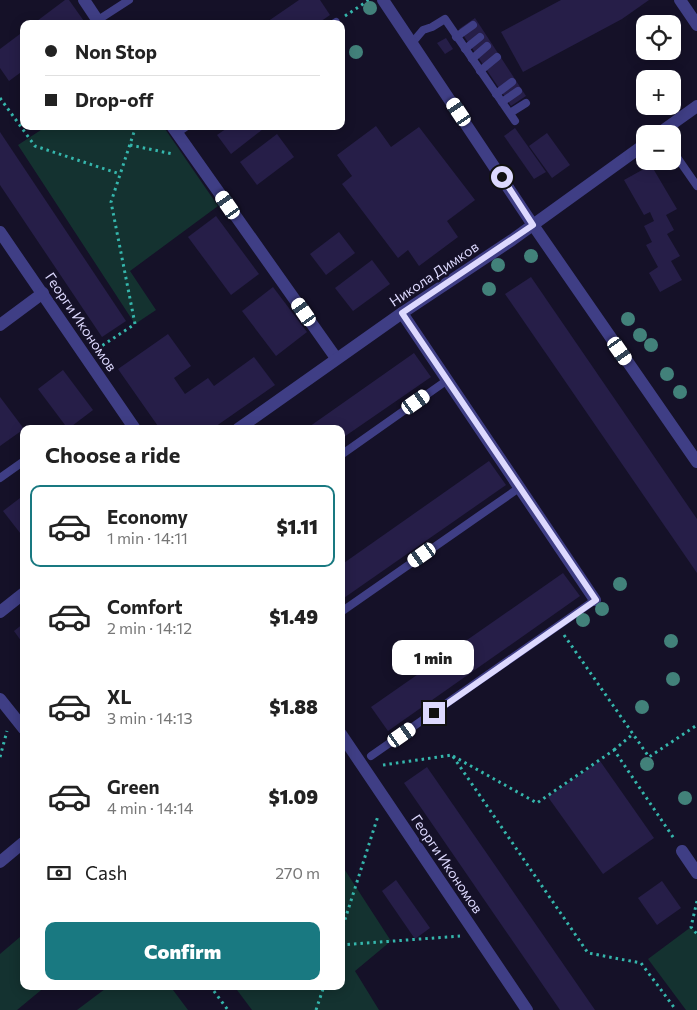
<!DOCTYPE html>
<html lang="en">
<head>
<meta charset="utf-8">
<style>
  :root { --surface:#fff; --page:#f2f2f2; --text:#222; --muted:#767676; --line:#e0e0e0; --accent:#197981 }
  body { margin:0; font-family:Commissioner,sans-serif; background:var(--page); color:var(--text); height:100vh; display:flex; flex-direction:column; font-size:19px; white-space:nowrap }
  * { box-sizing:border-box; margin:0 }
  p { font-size:16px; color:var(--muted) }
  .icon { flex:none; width:28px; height:28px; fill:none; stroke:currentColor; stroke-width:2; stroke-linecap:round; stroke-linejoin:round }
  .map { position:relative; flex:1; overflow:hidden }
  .drawer { position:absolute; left:20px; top:425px; width:325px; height:565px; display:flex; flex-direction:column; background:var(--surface); border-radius:10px; box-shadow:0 2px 12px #0003 }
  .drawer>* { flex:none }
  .top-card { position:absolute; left:20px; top:20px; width:325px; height:110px; border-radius:10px; box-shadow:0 2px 12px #0003; display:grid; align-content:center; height:110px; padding:0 25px; background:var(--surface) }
  .fabs { position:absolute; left:636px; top:15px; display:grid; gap:10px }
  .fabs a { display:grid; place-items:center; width:45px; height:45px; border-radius:10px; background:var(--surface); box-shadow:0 2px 12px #0003; font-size:25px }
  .end { position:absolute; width:22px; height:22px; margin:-11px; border:6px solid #ddd9fe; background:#111; box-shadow:0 0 0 2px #111 }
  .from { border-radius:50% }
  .bubble { position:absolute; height:35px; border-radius:10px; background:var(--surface); box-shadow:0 2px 12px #0003; font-size:16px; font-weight:800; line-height:35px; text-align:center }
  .car { position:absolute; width:15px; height:30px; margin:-15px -8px; border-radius:6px; box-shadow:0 0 4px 1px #0007; background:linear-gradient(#fff 24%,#345 0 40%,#fff 0 76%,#345 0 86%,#fff 0) }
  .top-card b { display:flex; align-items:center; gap:18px; height:48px; font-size:19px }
  .top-card b+b { border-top:1px solid var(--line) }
  .top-card i { width:12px; height:12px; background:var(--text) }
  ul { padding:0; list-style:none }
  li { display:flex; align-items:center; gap:15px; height:82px; margin:0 10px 8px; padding:0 15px; border:2px solid transparent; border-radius:10px }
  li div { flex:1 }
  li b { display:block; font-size:19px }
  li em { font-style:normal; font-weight:800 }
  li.active { border-color:var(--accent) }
  li>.icon { width:45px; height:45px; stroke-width:1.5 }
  h2 { padding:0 25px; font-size:22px; line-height:60px }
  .pay { display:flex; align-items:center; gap:12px; height:55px; padding:0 25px; font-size:19px }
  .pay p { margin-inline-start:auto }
  .action { display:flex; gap:10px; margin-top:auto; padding:10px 25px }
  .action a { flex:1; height:58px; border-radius:10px; background:var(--accent); color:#fff; font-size:20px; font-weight:800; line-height:58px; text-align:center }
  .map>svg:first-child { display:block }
</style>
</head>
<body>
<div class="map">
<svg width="697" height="1010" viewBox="0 0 697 1010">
  <rect width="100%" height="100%" fill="#151128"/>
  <!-- green -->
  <g fill="#143230">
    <path d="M 47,126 L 163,126 L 218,206 L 130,271 L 156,310 L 135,324 L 18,145 Z"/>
    <path d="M 341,864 L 391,941 L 355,971 L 379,1010 L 252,1010 L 234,986 L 341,986 Z"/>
    <path d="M 691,927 L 697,934 L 697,1010 L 686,1010 L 648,959 Z"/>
    <path d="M 20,937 L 24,942 L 24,986 L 46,986 L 17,1010 L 0,1010 L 0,954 Z"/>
    <path d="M 109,986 L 170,986 L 188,1010 L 77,1010 Z"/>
  </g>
  <!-- building -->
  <g fill="#261e48">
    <path d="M 65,0 L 69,0 L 86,24 L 33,24 Z"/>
    <path d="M 299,0 L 320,0 L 330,15 L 317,24 L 264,24 Z"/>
    <path d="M 561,0 L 649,0 L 622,19 L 523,72 L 501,32 Z"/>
    <path d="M 475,18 L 526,96 L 511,106 L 459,29 Z"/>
    <path d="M 24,31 L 24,70 L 9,81 L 0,68 L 0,49 Z"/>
    <path d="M 446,38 L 453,49 L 445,54 L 437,43 Z"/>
    <path d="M 230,126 L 267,126 L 231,154 L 217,135 Z"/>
    <path d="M 376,126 L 391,147 L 419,127 L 475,200 L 447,221 L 458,237 L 419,266 L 408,250 L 398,258 L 342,184 L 352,176 L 337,155 Z"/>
    <path d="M 515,128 L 546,172 L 534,179 L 504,136 Z"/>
    <path d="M 0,132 L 126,321 L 102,337 L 0,185 Z"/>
    <path d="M 547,133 L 570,165 L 552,178 L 529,146 Z"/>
    <path d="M 277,134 L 294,157 L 257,185 L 240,162 Z"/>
    <path d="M 651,165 L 677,209 L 666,215 L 674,230 L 667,234 L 680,256 L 671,261 L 682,280 L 660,292 L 649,273 L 658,267 L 646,245 L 652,242 L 644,226 L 654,221 L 650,212 L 644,215 L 624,180 Z"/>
    <path d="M 216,216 L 259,274 L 231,295 L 188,237 Z"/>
    <path d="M 339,232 L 355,253 L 326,275 L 310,254 Z"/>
    <path d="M 372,260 L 390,284 L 353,311 L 335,288 Z"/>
    <path d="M 531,277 L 697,519 L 697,573 L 505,294 Z"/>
    <path d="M 273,287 L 307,332 L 276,356 L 242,311 Z"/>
    <path d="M 168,334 L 191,366 L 174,378 L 185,394 L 208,378 L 214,386 L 254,357 L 275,385 L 212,429 L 160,429 L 118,369 Z"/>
    <path d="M 414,353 L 431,377 L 341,439 L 341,429 L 306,429 Z"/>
    <path d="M 63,370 L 93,410 L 68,429 L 38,389 Z"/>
    <path d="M 0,397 L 24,429 L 0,446 Z"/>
    <path d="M 489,461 L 506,485 L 341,600 L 341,565 Z"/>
    <path d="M 24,495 L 24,538 L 3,511 Z"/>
    <path d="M 563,573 L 580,596 L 388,731 L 371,707 Z"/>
    <path d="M 24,623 L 24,645 L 14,631 Z"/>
    <path d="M 600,761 L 654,838 L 603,874 L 548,797 Z"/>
    <path d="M 427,767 L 595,1010 L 560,1010 L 404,783 Z"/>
    <path d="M 396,880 L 430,928 L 415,939 L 382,891 Z"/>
    <path d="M 662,881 L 681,908 L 657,925 L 638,898 Z"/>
  </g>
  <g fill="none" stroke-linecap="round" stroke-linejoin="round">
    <!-- path -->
    <g stroke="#35b6ac" stroke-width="3" stroke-dasharray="2.5 4" stroke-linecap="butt">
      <path d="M 345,16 L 369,0"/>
      <path d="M 0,98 L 35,146 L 120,174"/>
      <path d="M 130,145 L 173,154"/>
      <path d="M 97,349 L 135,324 L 111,202 L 136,126"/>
      <path d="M 564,635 L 649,757 L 697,725"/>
      <path d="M 614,750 L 633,734"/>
      <path d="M 453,756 L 537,803 L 614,750 L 675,840"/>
      <path d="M 0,757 L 7,731"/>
      <path d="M 383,765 L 452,755 L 588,953 L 641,963 L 676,1010"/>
      <path d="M 697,901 L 691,927 L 697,934"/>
      <path d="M 341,932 L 378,816"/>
      <path d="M 341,945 L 460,936"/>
      <path d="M 210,986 L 228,1010"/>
      <path d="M 316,1010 L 324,986"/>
    </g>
    <!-- service -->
    <g stroke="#3f3e85" stroke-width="8">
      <path d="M 98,20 L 129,0"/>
      <path d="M 333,24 L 336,22"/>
      <path d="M 456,37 L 473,25"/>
      <path d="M 412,43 L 423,30 L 432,27 L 445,19 L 515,121"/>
      <path d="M 465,49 L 480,37"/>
      <path d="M 472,59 L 487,46"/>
      <path d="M 480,71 L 497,57"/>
      <path d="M 496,94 L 512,82"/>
      <path d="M 502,102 L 518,91"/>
      <path d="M 510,113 L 526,103"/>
      <path d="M 177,133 L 187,126"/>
      <path d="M 672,150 L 697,186"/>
      <path d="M 341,455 L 446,381"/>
      <path d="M 0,478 L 24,461"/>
      <path d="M 341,612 L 519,488"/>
      <path d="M 371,756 L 595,600"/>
    </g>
    <!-- minor -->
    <g stroke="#3f3e85" stroke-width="12">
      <path d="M 84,0 L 100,24"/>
      <path d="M 680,0 L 697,25"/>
      <path d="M 172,126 L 336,358"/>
      <path d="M 658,134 L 697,106"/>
      <path d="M 0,232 L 135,429"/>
      <path d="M 402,313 L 595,600"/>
      <path d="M 0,325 L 43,293"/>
      <path d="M 238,429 L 402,313 L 512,240 L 645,144"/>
      <path d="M 0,612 L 24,593"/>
      <path d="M 0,699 L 24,729"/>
      <path d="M 341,734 L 527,1010"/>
      <path d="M 682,851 L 697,873"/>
      <path d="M 0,862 L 24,842"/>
    </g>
    <!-- tertiary -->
    <path stroke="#3f3e85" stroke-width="12" d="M 383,0 L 533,225 L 697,462"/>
  </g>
  <!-- trees -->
  <g fill="#42817a">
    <circle cx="370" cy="8" r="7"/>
    <circle cx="356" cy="52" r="7"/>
    <circle cx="531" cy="256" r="7"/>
    <circle cx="498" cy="265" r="7"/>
    <circle cx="489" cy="289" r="7"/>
    <circle cx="628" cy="319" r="7"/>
    <circle cx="640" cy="335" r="7"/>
    <circle cx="651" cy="345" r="7"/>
    <circle cx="667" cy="374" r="7"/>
    <circle cx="680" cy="392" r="7"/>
    <circle cx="620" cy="584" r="7"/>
    <circle cx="602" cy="609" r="7"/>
    <circle cx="583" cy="620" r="7"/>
    <circle cx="671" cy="641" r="7"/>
    <circle cx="673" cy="679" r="7"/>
    <circle cx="642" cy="707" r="7"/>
    <circle cx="647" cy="764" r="7"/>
    <circle cx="685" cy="798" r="7"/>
  </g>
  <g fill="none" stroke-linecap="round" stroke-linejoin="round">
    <!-- route -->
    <path stroke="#ddd9fe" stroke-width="6" d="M 434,713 L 596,600 L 402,313 L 533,225 L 502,177"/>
  </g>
  <g text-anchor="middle" stroke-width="5" stroke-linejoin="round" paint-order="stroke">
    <!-- street labels -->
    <g font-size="14" fill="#ddd9fe" stroke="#151128">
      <text transform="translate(434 274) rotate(-34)" y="5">Никола Димков</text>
      <text transform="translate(81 322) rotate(56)" y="5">Георги Икономов</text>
      <text transform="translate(447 864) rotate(56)" y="5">Георги Икономов</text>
    </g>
  </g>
</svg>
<div class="fabs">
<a><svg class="icon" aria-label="locate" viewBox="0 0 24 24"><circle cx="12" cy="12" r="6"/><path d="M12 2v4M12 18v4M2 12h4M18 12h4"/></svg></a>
<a>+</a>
<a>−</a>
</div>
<i class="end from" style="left:502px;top:177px"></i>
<i class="end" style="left:434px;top:713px"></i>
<div class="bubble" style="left:392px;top:640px;width:82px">1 min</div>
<i class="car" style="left:459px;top:112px;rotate:326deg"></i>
<i class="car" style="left:228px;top:205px;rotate:325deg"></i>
<i class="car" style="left:304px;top:312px;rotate:325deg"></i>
<i class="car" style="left:620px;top:351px;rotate:145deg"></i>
<i class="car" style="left:416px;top:402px;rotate:55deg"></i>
<i class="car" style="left:422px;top:555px;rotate:235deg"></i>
<i class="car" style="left:402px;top:735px;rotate:55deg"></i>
<div class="top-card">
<b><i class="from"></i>Non Stop</b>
<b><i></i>Drop-off</b>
</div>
<section class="drawer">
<h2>Choose a ride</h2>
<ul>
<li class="active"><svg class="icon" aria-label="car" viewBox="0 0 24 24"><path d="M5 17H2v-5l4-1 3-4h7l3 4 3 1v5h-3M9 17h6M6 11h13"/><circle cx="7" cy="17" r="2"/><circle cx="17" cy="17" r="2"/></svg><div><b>Economy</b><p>1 min · 14:11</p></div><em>$1.11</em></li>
<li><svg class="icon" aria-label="car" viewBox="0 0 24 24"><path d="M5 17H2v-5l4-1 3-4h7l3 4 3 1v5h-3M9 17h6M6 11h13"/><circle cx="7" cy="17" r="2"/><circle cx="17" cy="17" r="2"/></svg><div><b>Comfort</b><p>2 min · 14:12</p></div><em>$1.49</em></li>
<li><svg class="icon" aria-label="car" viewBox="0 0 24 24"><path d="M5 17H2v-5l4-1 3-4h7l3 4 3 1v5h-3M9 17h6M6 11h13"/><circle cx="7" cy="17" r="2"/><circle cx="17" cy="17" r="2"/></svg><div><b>XL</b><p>3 min · 14:13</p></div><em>$1.88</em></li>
<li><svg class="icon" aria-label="car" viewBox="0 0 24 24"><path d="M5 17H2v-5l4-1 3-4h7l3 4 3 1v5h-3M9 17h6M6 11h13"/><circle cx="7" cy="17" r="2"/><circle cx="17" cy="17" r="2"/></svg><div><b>Green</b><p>4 min · 14:14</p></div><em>$1.09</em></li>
</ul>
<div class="pay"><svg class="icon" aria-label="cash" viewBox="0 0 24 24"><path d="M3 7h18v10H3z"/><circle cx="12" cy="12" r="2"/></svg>Cash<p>270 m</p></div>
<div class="action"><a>Confirm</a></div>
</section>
</div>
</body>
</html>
